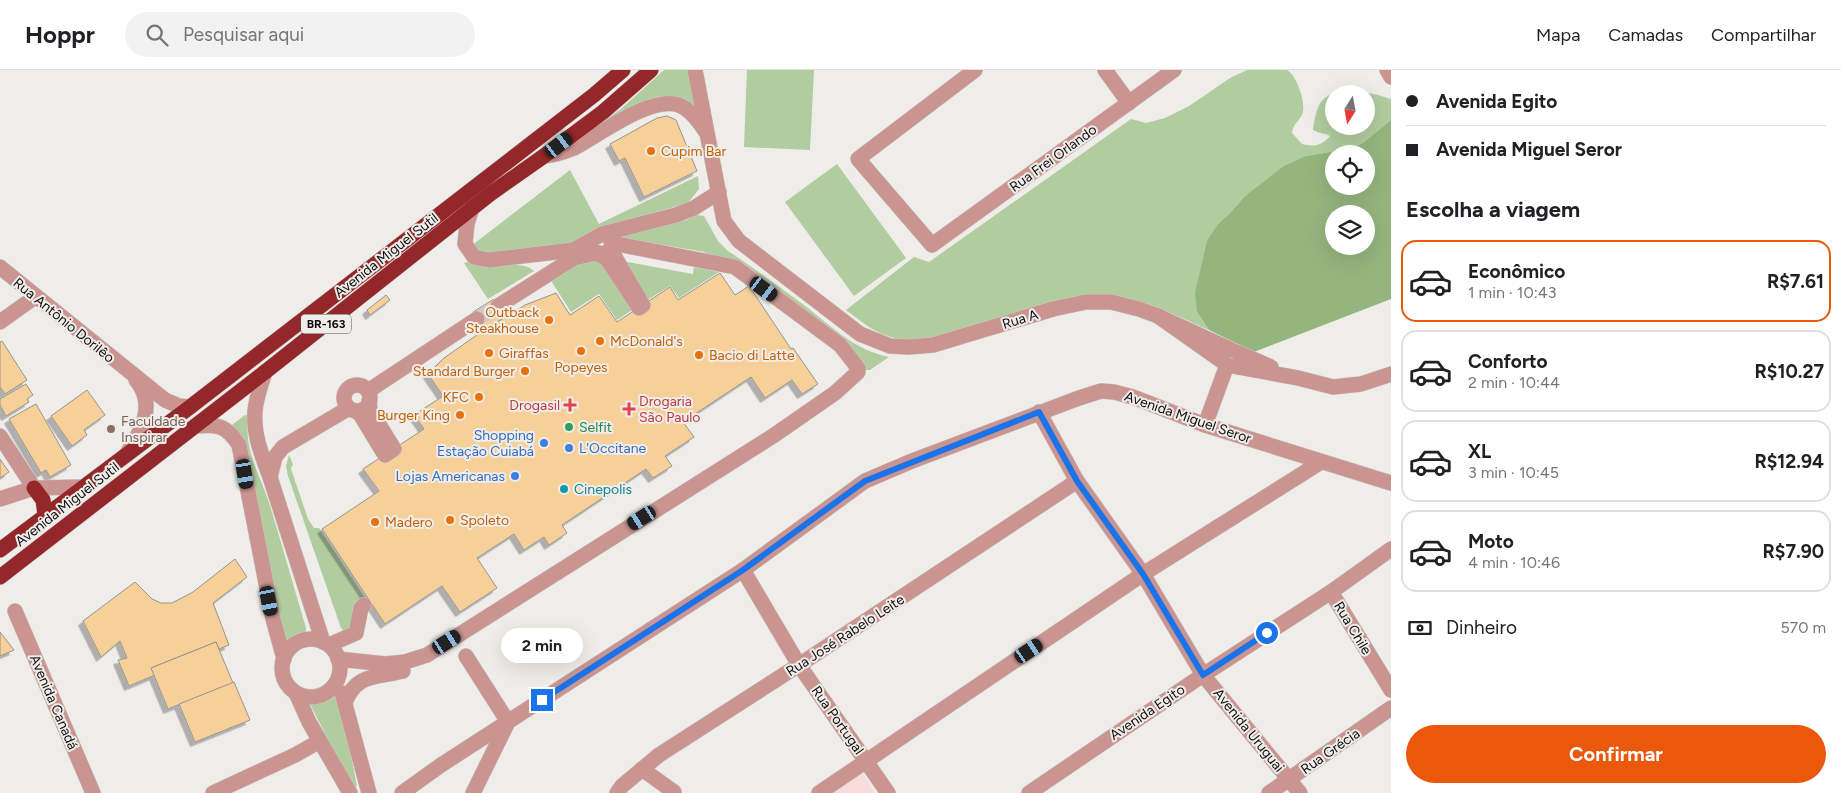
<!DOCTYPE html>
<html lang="pt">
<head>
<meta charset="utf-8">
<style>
  :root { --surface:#fff; --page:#f2f2f2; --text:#202124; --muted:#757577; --line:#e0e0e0; --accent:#ea580c }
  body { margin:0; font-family:Figtree,sans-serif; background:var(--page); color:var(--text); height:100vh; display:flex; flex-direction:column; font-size:19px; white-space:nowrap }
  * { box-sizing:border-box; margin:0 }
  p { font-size:16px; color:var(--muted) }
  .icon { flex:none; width:28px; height:28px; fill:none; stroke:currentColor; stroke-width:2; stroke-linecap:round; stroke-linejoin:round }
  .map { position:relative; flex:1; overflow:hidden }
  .details { display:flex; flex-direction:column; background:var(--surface); width:450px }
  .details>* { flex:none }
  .top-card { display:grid; align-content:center; height:110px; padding:0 15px; background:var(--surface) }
  .needle { width:32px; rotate:191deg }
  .buttons { position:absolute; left:1325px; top:15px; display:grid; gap:10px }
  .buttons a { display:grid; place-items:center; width:50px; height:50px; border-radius:50%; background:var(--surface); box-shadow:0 5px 20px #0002; font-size:25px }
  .end { position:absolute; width:22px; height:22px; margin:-11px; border:6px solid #1a73e8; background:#fff; box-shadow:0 0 0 2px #fff }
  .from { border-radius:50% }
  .bubble { position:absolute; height:35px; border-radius:18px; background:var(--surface); box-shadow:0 5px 20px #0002; font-size:16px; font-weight:700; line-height:35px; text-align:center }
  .car { position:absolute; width:15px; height:30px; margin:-15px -8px; border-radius:6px; box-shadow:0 0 4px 1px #0007; background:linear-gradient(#222 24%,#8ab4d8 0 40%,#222 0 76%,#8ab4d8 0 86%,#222 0) }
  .top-card b { display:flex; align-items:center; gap:18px; height:48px; font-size:19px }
  .top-card b+b { border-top:1px solid var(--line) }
  .top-card i { width:12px; height:12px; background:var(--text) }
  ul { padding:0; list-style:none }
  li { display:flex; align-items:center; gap:15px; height:82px; margin:0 10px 8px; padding:0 5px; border:2px solid var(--line); border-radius:15px }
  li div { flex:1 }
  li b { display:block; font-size:19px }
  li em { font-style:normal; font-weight:700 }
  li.selected { border-color:var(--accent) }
  li>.icon { width:45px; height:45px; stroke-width:1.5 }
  h2 { padding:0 15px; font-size:22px; line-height:60px }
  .pay { display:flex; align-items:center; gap:12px; height:55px; padding:0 15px; font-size:19px }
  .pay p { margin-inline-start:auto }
  .button { display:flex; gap:10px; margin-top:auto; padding:10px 15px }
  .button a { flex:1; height:58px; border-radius:30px; background:var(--accent); color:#fff; font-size:20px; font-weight:700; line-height:58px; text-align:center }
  header { display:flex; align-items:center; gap:30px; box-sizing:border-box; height:70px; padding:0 25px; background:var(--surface); border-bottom:1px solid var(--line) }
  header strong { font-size:24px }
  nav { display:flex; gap:28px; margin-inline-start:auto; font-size:18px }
  .search { width:350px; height:45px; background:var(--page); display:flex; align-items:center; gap:12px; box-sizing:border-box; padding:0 18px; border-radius:28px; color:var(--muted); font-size:19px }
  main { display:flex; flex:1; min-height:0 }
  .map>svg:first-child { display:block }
</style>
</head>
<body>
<header>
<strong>Hoppr</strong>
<div class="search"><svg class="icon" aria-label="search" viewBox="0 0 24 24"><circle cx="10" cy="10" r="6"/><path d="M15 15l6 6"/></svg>Pesquisar aqui</div>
<nav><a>Mapa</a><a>Camadas</a><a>Compartilhar</a></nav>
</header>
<main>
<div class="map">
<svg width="1391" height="723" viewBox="0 0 1391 723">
  <defs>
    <filter id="shadow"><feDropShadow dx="-4.5" dy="4.5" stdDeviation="0" flood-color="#0004"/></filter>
  </defs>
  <rect width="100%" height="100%" fill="#efedea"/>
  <!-- commercial -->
  <path fill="#f7dcdb" d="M 863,703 L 875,723 L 830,723 Z"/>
  <!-- green -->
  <g fill="#b1cc9f">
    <path d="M 664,0 L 689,0 L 697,42 L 685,33 L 585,64 L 621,39 Z"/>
    <path d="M 747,0 L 814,0 L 810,80 L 744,77 Z"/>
    <path d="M 1247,0 L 1287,0 C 1297,6 1307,34 1302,45 C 1298,52 1293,54 1292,63 L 1302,74 C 1315,77 1321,76 1330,66 C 1325,63 1320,64 1313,60 C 1315,46 1317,27 1334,24 L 1334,56 L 1366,56 L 1366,24 L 1337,24 C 1358,20 1370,22 1391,29 L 1391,50 L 1364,72 L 1353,78 L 1306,86 L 1244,127 L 1231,142 L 1218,154 L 1197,242 L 1209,260 C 1177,246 1145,230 1110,225 L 917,271 C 883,269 872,260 846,240 L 914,187 L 929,192 L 1131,49 L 1146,53 L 1165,48 L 1189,36 L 1230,8 Z"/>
    <path d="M 837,94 L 906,188 L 854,226 L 785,132 Z"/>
    <path d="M 570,100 L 599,154 L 698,106 L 699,119 L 688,133 L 596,159 L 566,175 L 485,185 L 471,176 Z"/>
    <path d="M 697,145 L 704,146 L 718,171 L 728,181 C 754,198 779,217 804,235 C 831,256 854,280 889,287 L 870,300 L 866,300 L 736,195 L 704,188 L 705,182 L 615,167 L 686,150 Z"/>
    <path d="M 618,183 L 623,184 L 622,191 L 693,204 L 694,197 L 719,202 L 679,228 L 670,216 L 644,232 L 616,188 Z"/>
    <path d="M 579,191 L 601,191 L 635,238 L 617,250 L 599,224 L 571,242 L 550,209 Z"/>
    <path d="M 467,192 C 489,203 520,187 534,201 L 488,229 L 464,193 Z"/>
    <path d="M 245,345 L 249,346 C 242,380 262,407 271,439 C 283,478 294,518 306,558 L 306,563 L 304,564 L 291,569 L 285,570 L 232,357 L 232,355 Z"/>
    <path d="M 289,385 L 293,394 L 291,399 L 308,449 L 314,458 L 319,458 L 365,528 C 350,535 352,544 351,558 L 344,561 L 341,558 L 288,406 L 286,396 Z"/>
    <path d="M 335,623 L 340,629 L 357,716 L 353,718 L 311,636 L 313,632 Z"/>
  </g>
  <!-- forest -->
  <path fill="#95b57e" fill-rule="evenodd" d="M 1391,50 L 1391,229 L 1254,282 L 1209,260 L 1197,242 L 1195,223 L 1207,171 L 1218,154 L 1231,142 L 1244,127 L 1284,96 L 1306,86 L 1353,78 L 1364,72 ZM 1334,84 L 1366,84 L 1366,116 L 1334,116 ZM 1334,144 L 1366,144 L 1366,176 L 1334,176 Z"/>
  <!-- building -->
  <g fill="#f6d098" stroke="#969492" filter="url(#shadow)">
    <path d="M 667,46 L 676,50 L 697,101 L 644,127 L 625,88 L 619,91 L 610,74 L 657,48 Z"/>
    <path d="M 720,203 L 735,225 L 749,216 L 791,279 L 793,278 L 818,314 L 802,324 L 792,310 L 765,328 L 751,307 L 683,352 L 694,367 L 665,386 L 672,396 L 653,408 L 646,399 L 562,455 L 567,463 L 549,475 L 544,467 L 524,480 L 514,464 L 477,488 L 497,518 L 460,542 L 442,516 L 385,554 L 322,459 L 379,421 L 363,399 L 424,359 L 414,345 L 443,326 L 428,304 L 444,288 L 484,260 L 525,235 L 556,223 L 570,245 L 599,226 L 617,252 L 670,217 L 678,230 Z"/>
    <path d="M 386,225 L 390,230 L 370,245 L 367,240 Z"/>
    <path d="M 494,229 L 505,247 L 484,260 L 473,242 Z"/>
    <path d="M 2,271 L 27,310 L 5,324 L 0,317 L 0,272 Z"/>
    <path d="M 26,314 L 33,325 L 27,329 L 29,332 L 6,346 L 0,335 L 0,329 Z"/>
    <path d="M 87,320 L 105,345 L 84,360 L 87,365 L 72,376 L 51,346 Z"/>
    <path d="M 36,334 L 71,395 L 50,407 L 46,400 L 41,403 L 9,349 Z"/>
    <path d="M 0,389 L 9,402 L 0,408 Z"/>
    <path d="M 235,489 L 247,507 L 213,533 L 229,575 L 219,579 L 216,572 L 151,598 L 155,605 L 129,616 L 118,590 L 127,588 L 120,571 L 101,587 L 83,551 L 135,512 L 152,529 L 161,533 L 172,533 L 193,522 Z"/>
    <path d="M 0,562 L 14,580 L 0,586 Z"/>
    <path d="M 216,572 L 233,613 L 168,639 L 151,598 Z"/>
    <path d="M 234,612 L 250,650 L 195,672 L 179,634 Z"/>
  </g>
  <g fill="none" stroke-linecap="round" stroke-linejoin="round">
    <!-- minor-tunnel -->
    <path stroke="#cdccc9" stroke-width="15" stroke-dasharray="15 8" stroke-linecap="butt" d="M 477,249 L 498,236"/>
    <defs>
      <g id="minor">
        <path d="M 695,0 L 724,151 L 739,171 L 860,264 L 890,276 L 909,277 L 933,275 L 1053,239 L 1086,232 L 1111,232 L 1139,239 L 1158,246"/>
        <path d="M 975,0 L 858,89 L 932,175 L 1174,0"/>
        <path d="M 1105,0 L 1129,33"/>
        <path d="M 1387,0 L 1391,7"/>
        <path d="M 544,86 C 554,85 564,82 574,78 C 599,65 651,25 679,35 C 691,40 699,52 706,62"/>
        <path d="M 472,138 L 467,154 L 465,174 L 474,187 L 489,190 L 573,180 L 602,164 L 608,166 L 612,172 L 611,178 L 607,183 L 592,184 L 574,188 L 498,236"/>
        <path d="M 602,164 L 676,145 L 694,138 L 719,122"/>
        <path d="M 594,181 L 607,189 L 639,238 L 643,235 L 616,189 L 611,178"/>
        <path d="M 0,197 L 165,330 L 179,336 L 190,337"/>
        <path d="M 0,252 L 35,227"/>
        <path d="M 1237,282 L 1271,297"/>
        <path d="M 1226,294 L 1158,246 L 1232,280"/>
        <path d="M 1233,296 L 1298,308 L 1333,317 L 1361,314 L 1391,304"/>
        <path d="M 265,302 C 261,315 256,328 255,341 C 253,364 262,386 270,407 L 323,572"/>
        <circle cx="357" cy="328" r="13"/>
        <path d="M 368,321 L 477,249"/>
        <path d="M 356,341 L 360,344 L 385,385 L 394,379 L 370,340 L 369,331"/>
        <path d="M 1039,342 L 1077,411 L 1143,504 L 1203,605 L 1300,723"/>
        <path d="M 1205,355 L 1227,295"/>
        <path d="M 195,356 C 218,354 226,355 239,375 L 273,549 L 284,589"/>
        <path d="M 0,366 L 34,418"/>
        <path d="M 126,385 C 141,362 157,335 136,310"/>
        <path d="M 270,407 L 275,387 L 283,377 L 349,338"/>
        <path d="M 0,429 L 34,418 L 83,417"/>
        <path d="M 743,500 L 799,595 L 888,723"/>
        <path d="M 1331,522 L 1391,620"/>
        <path d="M 15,541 L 93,723"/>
        <circle cx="311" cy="598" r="29"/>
        <path d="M 329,575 L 356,563 L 361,538 L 364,535"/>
        <path d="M 466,586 L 508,652 L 473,723"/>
        <path d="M 338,589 L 385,594 L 405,592 L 427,585 L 773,366 L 835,323 L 858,302 L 858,298 L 840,275 L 735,197 L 612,173"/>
        <path d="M 296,623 L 309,652 L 350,723"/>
        <path d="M 342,623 L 369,723"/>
        <path d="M 345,633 C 356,603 376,608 403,601"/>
        <path d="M 642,699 L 674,722"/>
        <path d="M 213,723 L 295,685 L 320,671"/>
        <path d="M 402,723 L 441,695 L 743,500 L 865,411 L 912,391 L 1079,328 L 1101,321 L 1114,322 L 1133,327 L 1205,355 L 1391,413"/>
        <path d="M 617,723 L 622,716 L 659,685 L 799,595 L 1077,411"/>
        <path d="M 819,723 L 1143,504 L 1321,392"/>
        <path d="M 1029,723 L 1203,605 L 1331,522 L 1391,479"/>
        <path d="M 1269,723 L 1391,638"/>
      </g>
      <g id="highway">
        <path d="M 34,418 L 43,430 L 45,445"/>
        <path d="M 0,480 L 190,337 L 594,25 L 623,0"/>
        <path d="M 0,507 L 265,302 L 490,124 L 544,86 L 603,42 L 651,0"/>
      </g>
    </defs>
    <!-- minor casing -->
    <use href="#minor" stroke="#cbc9c7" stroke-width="16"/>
    <!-- highway casing -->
    <use href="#highway" stroke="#cbc9c7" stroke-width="16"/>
    <!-- minor -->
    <use href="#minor" stroke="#ca9591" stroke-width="15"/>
    <!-- highway -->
    <use href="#highway" stroke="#932729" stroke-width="15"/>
  </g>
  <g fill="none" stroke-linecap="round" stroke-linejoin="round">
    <!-- route -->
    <path stroke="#1a73e8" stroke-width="6" d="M 542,630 L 743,500 L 865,411 L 1039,342 L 1077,411 L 1143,504 L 1203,605 L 1267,563"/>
  </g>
  <!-- markers -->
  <g fill="#e8710a" stroke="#efedea" stroke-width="2">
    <circle cx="651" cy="81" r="5"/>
    <circle cx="549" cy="250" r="5"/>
    <circle cx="600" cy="271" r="5"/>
    <circle cx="581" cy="281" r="5"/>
    <circle cx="489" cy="283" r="5"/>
    <circle cx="699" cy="285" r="5"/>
    <circle cx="525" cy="301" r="5"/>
    <circle cx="479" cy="327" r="5"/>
    <circle cx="460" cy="345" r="5"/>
    <circle cx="450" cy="450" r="5"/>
    <circle cx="375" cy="452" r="5"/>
  </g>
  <g fill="#e0444e" stroke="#efedea" stroke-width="2">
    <path d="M567.5 327.5h5v5h5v5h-5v5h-5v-5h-5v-5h5z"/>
    <path d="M626.5 331.5h5v5h5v5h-5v5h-5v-5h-5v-5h5z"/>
  </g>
  <circle fill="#2e9e5b" stroke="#efedea" stroke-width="2" cx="569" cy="357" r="5"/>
  <circle fill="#8d6e63" stroke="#efedea" stroke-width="2" cx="111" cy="359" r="5"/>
  <g fill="#3f7fe0" stroke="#efedea" stroke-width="2">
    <circle cx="544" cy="373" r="5"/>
    <circle cx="569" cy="378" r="5"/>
    <circle cx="515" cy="406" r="5"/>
  </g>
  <circle fill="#0f9aa8" stroke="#efedea" stroke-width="2" cx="564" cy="419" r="5"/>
  <g text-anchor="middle" stroke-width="4" stroke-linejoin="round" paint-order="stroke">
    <!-- shield labels -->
    <rect fill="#efedea" stroke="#52514f" stroke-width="1" x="301" y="244.5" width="50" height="19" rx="4"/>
    <g font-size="12" font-weight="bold" fill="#0f0e0d">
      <text x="326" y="258">BR-163</text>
    </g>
    <!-- food labels -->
    <g font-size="14" fill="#c56008" stroke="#efedea" text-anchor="start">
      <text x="661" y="86">Cupim Bar</text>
      <text x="539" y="247" text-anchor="end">Outback<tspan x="539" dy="16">Steakhouse</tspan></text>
      <text x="610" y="276">McDonald's</text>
      <text x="499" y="288">Giraffas</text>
      <text x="709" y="290">Bacio di Latte</text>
      <text x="581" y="302" text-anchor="middle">Popeyes</text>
      <text x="515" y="306" text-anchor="end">Standard Burger</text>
      <text x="469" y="332" text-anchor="end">KFC</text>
      <text x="450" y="350" text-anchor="end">Burger King</text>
      <text x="460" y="455">Spoleto</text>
      <text x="385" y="457">Madero</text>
    </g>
    <!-- street labels -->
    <g font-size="14" fill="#0f0e0d" stroke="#efedea">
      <text transform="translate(1053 88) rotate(-36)" y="5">Rua Frei Orlando</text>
      <text transform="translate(386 185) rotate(-38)" y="5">Avenida Miguel Sutil</text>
      <text transform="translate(1020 249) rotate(-17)" y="5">Rua A</text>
      <text transform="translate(64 250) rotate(39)" y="5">Rua Antônio Dorilêo</text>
      <text transform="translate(1188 347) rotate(19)" y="5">Avenida Miguel Seror</text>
      <text transform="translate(67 434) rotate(-38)" y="5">Avenida Miguel Sutil</text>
      <text transform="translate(1353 558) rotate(59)" y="5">Rua Chile</text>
      <text transform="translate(845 565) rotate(-33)" y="5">Rua José Rabelo Leite</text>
      <text transform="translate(54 632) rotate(67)" y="5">Avenida Canadá</text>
      <text transform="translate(1147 642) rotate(-34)" y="5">Avenida Egito</text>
      <text transform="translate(838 650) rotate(55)" y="5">Rua Portugal</text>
      <text transform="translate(1249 660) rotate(51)" y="5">Avenida Uruguai</text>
      <text transform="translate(1330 681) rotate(-35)" y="5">Rua Grécia</text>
    </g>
    <!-- health labels -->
    <g font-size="14" fill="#be3a42" stroke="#efedea" text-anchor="start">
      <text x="639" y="336">Drogaria<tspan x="639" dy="16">São Paulo</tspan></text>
      <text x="560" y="340" text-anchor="end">Drogasil</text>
    </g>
    <!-- education labels -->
    <g font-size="14" fill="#785e54" stroke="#efedea" text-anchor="start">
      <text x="121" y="356">Faculdade<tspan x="121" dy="16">Inspirar</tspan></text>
    </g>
    <!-- leisure labels -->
    <g font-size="14" fill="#27864d" stroke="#efedea" text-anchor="start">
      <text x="579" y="362">Selfit</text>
    </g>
    <!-- shop labels -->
    <g font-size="14" fill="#366cbe" stroke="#efedea" text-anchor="end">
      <text x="534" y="370">Shopping<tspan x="534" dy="16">Estação Cuiabá</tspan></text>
      <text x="579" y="383" text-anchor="start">L'Occitane</text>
      <text x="505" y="411">Lojas Americanas</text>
    </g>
    <!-- culture labels -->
    <g font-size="14" fill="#0d838f" stroke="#efedea" text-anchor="start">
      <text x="574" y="424">Cinepolis</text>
    </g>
  </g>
</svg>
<div class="buttons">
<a><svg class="needle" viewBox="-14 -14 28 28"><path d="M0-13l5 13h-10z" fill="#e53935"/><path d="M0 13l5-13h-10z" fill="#757577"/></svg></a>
<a><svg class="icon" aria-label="locate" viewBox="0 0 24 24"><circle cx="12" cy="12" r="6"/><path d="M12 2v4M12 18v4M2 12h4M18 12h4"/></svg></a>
<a><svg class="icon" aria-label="layers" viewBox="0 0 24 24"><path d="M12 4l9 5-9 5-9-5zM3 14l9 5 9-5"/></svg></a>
</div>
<i class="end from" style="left:1267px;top:563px"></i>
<i class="end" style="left:542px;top:630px"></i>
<div class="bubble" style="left:501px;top:558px;width:82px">2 min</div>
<i class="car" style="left:559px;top:75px;rotate:52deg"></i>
<i class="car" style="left:764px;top:219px;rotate:126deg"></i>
<i class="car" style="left:245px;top:404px;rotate:171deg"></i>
<i class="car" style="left:642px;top:448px;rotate:238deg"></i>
<i class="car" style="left:269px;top:531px;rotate:169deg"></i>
<i class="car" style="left:447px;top:572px;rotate:58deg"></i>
<i class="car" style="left:1029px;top:581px;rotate:56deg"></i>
</div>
<section class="details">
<div class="top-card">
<b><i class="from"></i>Avenida Egito</b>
<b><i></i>Avenida Miguel Seror</b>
</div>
<h2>Escolha a viagem</h2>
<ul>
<li class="selected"><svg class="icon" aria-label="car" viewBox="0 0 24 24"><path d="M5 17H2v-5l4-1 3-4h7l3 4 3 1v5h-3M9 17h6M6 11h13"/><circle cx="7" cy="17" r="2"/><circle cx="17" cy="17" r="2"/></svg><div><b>Econômico</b><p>1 min · 10:43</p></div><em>R$7.61</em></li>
<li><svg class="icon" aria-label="car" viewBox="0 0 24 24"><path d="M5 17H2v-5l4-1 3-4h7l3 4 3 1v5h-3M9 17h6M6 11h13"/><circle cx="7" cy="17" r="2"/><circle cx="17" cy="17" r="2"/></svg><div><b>Conforto</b><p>2 min · 10:44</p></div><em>R$10.27</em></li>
<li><svg class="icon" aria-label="car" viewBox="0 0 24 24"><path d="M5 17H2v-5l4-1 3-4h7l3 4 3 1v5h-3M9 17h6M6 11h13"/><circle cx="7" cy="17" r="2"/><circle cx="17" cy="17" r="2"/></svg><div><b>XL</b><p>3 min · 10:45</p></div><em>R$12.94</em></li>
<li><svg class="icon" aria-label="car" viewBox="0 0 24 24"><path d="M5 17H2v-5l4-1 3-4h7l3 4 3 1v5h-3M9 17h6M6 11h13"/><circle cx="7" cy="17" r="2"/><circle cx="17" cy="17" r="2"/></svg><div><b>Moto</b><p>4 min · 10:46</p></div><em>R$7.90</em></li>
</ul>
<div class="pay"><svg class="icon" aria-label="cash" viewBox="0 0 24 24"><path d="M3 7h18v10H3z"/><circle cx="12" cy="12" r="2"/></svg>Dinheiro<p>570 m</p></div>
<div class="button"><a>Confirmar</a></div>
</section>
</main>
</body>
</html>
